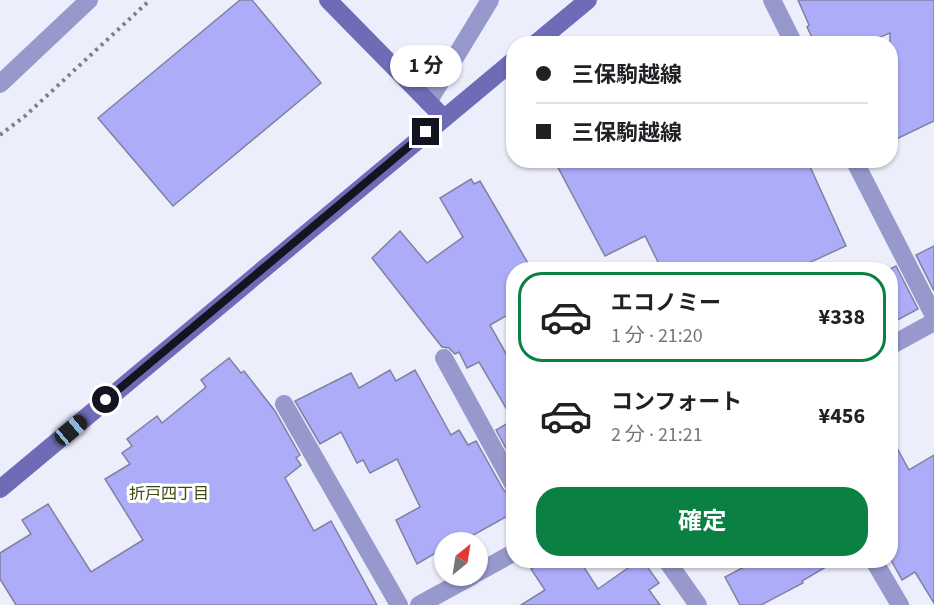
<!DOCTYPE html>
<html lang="ja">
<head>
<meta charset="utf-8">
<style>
  :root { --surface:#fff; --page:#f2f2f2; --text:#202124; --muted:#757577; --line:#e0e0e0; --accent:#0b8043 }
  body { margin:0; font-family:"Source Sans 3","Noto Sans JP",sans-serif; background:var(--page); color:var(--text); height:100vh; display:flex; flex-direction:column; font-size:22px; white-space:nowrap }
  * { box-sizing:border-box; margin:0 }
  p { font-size:20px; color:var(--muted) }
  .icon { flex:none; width:33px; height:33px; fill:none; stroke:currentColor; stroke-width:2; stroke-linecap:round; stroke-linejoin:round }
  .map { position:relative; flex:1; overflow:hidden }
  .side { position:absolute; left:506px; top:262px; width:392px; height:306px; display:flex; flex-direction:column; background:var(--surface); border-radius:24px; box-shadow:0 2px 4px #0004 }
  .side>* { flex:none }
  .guide { position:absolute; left:506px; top:36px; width:392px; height:132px; border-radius:24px; box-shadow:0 2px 4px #0004; display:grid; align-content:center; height:132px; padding:0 30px; background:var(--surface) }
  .needle { width:39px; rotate:30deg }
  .controls { position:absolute; left:434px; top:532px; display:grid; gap:12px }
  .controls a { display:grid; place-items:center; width:54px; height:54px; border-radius:50%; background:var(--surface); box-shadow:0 2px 4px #0004; font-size:30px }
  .end { position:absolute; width:27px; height:27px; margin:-14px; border:8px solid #141420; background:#fff; box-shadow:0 0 0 3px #fff }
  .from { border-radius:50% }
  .bubble { position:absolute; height:42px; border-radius:21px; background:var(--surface); box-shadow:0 2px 4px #0004; font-size:20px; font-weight:700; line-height:42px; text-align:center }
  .car { position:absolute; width:18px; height:36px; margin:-18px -9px; border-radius:8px; box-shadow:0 0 4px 2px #0007; background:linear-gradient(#222 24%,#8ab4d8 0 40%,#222 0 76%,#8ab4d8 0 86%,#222 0) }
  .guide b { display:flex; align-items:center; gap:21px; height:57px; font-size:22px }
  .guide b+b { border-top:2px solid var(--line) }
  .guide i { width:15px; height:15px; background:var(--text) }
  ul { padding:10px 0 0; list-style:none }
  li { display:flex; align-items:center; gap:18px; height:90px; margin:0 12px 9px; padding:0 18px; border:3px solid transparent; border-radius:24px }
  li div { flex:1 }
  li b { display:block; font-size:22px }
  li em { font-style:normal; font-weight:700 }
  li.selected { border-color:var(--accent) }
  li>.icon { width:54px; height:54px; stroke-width:1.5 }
  .primary-button { display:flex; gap:12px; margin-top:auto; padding:12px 30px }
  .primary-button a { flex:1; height:69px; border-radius:24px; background:var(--accent); color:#fff; font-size:24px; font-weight:700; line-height:69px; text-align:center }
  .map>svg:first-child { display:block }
</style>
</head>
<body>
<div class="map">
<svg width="934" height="605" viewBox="0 0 934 605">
  <rect width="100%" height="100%" fill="#edeefc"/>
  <!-- building -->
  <g fill="#acacf8" stroke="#8081a0" stroke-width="1.5">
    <path d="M 240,0 L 252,0 L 321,83 L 173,206 L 98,118 Z"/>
    <path d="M 798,0 L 934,0 L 934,121 L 890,142 L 890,33 L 863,44 L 815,44 L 807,27 L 809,25 Z"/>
    <path d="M 554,160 L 807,160 L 846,246 L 793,270 L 662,270 L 645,236 L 605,256 Z"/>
    <path d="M 471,179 L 474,184 L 480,181 L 532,270 L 513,270 L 513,312 L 490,325 L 513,366 L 513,461 L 496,430 L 513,420 L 479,362 L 467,368 L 459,352 L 455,354 L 449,348 L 442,347 L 372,258 L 400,231 L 427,263 L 463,237 L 440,198 Z"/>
    <path d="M 934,246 L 934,291 L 916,255 Z"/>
    <path d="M 896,266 L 918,309 L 890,324 L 890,269 Z"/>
    <path d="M 229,358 L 241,373 L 244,371 L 275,411 L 300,455 L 296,458 L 301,465 L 285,478 L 314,531 L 331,521 L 377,605 L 16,605 L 0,579 L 0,553 L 31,534 L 22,520 L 48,504 L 91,572 L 143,540 L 105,479 L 130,464 L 122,453 L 132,446 L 127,439 L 157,416 L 162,423 L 206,387 L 201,380 Z"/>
    <path d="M 390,370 L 396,381 L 415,370 L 451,435 L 459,430 L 468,445 L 476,441 L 503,489 L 508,494 L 513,495 L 513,513 L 459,543 L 444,543 L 444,548 L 417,564 L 396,520 L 420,507 L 397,459 L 370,473 L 363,460 L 357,463 L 341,432 L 320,444 L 295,401 L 351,373 L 359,388 Z"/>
    <path d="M 890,435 L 909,470 L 934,455 L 934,603 L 915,572 L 902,580 L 890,558 Z"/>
    <path d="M 544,561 L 580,561 L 598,589 L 638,561 L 643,561 L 659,583 L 649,590 L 660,605 L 521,605 L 545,590 L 531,569 Z"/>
    <path d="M 755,561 L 836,561 L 802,581 L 803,583 L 761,605 L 740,605 L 725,577 Z"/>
  </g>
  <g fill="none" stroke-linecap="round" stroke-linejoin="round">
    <!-- path -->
    <path stroke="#7f7f8c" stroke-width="4" stroke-dasharray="3 4.5" stroke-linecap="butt" d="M 0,135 L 25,116 L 150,0"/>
    <!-- street -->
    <g stroke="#9798cc" stroke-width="18">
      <path d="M 772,0 L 794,44"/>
      <path d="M 0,84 L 89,0"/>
      <path d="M 428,102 L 490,0"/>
      <path d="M 854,160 L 934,316"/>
      <path d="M 890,346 L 934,322"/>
      <path d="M 444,358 L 513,484"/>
      <path d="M 284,404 L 399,605"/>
      <path d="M 667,561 L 698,605"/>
      <path d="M 874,561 L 900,605"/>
      <path d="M 477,573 L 513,553"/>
      <path d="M 419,605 L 472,576"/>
    </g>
    <!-- secondary -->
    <g stroke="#6f6cb7" stroke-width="18">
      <path d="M 328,0 L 444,118"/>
      <path d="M 535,44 L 588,0"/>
      <path d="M 0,489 L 513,61"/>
    </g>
  </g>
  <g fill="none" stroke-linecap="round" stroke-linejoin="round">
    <!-- route -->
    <path stroke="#141420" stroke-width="8" d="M 106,400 L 426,132"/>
  </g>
  <g text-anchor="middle" stroke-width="6" stroke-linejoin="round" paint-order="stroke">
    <!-- neighbourhood labels -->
    <g font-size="16" fill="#3f470b" stroke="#fff">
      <text x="169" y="499">折戸四丁目</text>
    </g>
  </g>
</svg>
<div class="controls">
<a><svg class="needle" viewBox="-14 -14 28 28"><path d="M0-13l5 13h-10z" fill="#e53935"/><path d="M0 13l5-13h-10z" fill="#757577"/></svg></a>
</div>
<i class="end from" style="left:106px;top:400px"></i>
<i class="end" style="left:426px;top:132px"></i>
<div class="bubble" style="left:390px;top:45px;width:72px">1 分</div>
<i class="car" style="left:71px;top:430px;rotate:50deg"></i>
<div class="guide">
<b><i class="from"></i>三保駒越線</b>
<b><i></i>三保駒越線</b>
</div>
<section class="side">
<ul>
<li class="selected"><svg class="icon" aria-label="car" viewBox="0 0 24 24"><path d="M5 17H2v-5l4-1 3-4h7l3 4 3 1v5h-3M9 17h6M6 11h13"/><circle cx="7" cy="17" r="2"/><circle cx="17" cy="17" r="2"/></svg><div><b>エコノミー</b><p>1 分 · 21:20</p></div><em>¥338</em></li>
<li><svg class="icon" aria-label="car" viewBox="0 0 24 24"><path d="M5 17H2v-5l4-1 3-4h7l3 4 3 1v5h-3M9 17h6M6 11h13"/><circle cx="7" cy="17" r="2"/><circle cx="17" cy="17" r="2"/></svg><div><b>コンフォート</b><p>2 分 · 21:21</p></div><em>¥456</em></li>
</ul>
<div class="primary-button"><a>確定</a></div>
</section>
</div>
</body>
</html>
